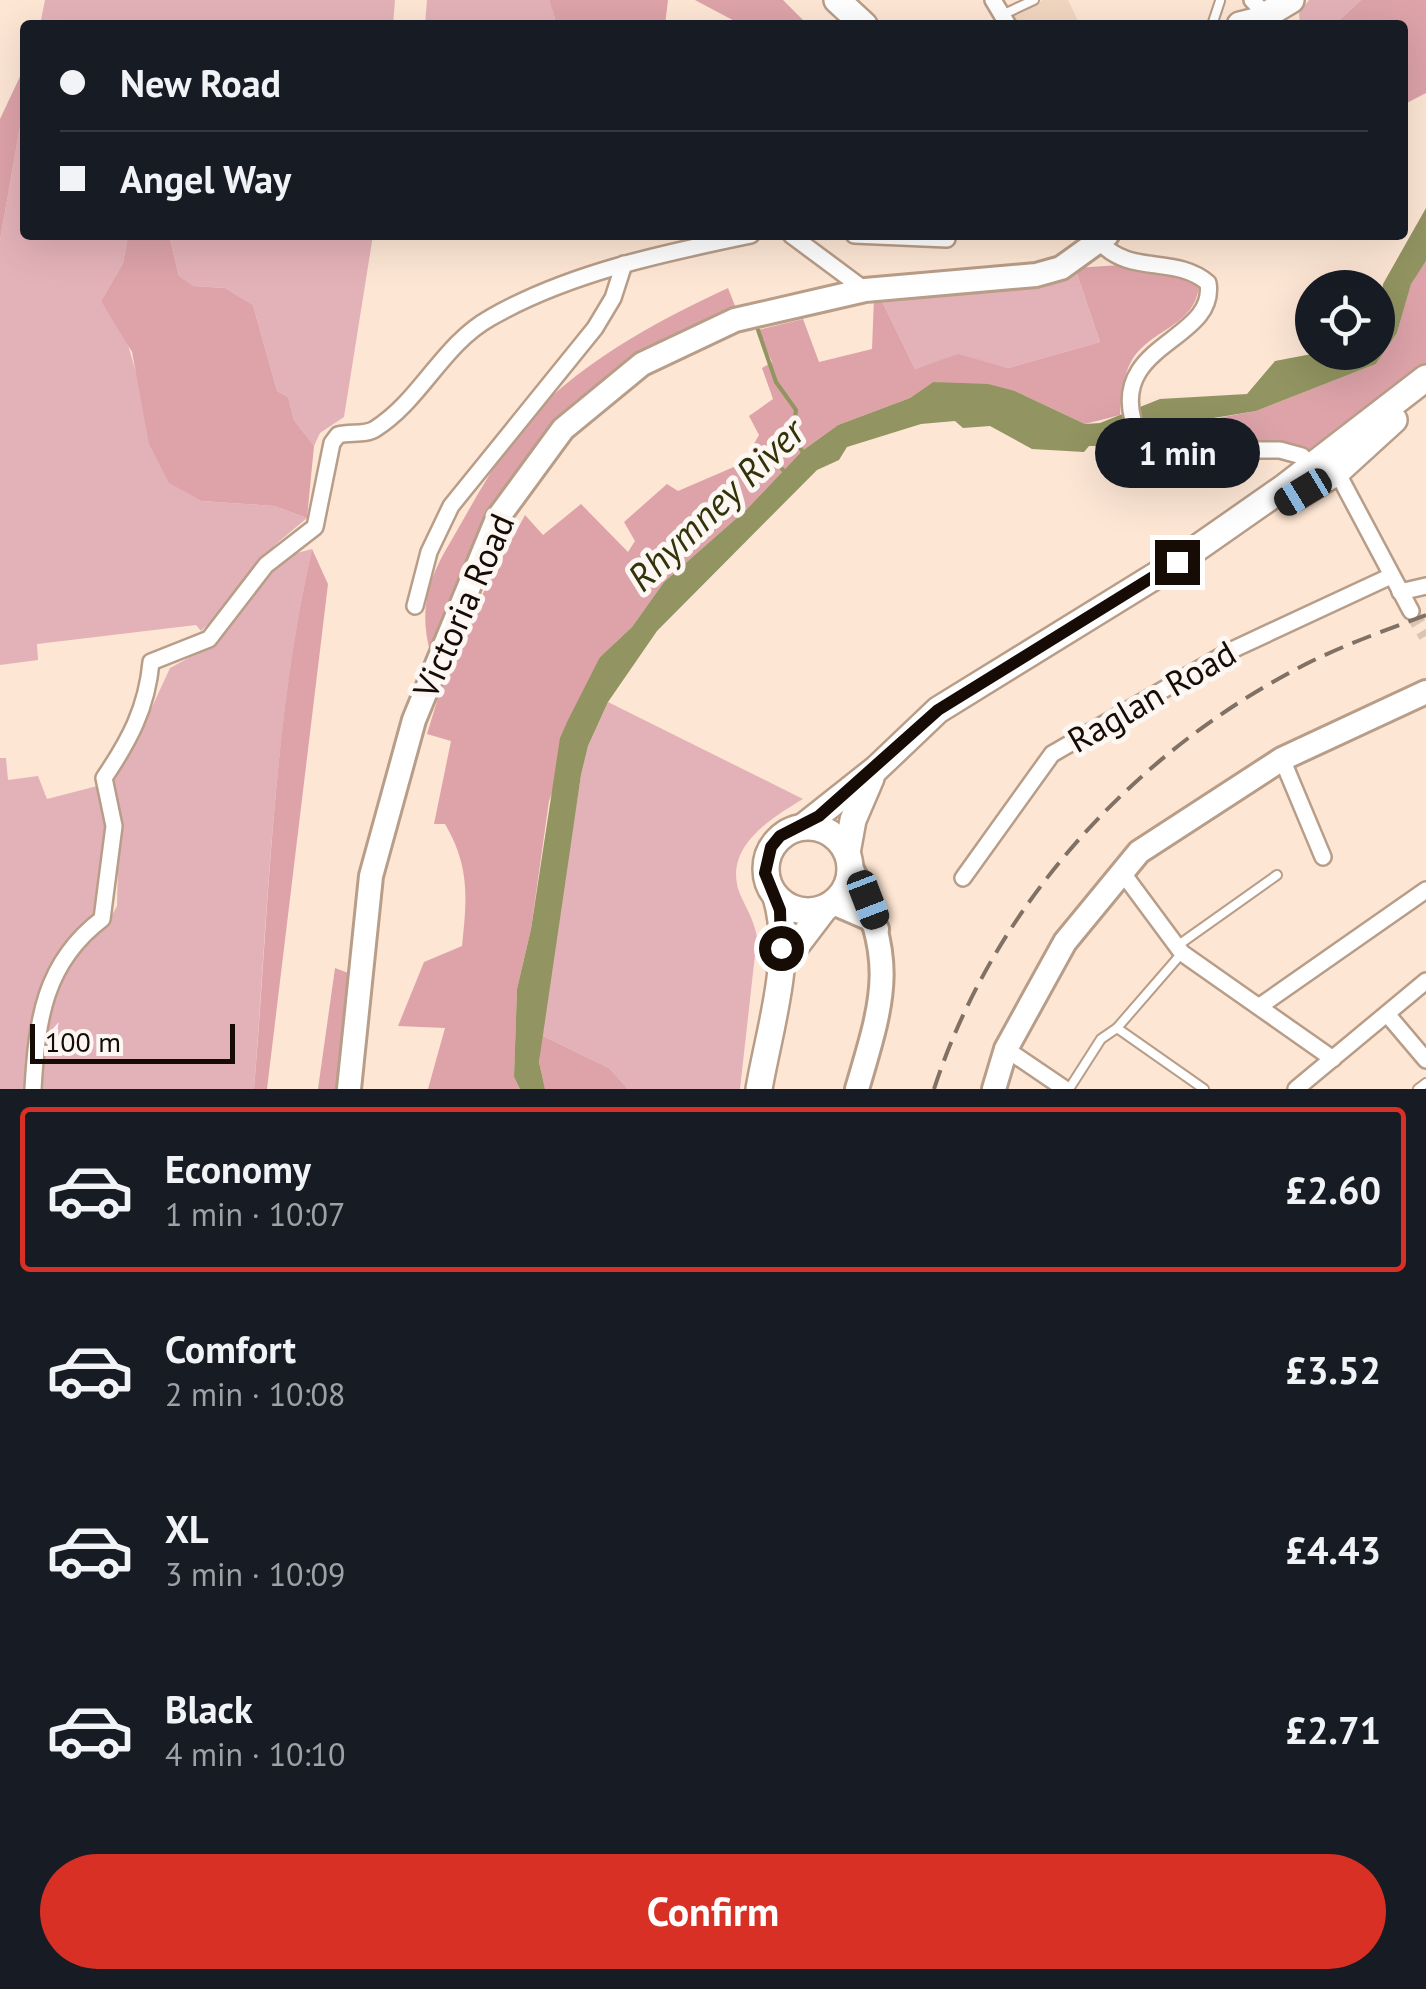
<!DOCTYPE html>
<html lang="en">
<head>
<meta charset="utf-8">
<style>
  :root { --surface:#171b24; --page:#20242c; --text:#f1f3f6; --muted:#9ea1a6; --line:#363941; --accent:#d93025 }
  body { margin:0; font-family:"PT Sans",sans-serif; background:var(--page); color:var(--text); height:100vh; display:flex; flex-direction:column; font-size:38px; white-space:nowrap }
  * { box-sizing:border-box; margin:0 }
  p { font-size:32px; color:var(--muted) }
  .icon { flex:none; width:55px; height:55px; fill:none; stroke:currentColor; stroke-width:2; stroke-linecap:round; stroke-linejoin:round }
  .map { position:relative; height:1089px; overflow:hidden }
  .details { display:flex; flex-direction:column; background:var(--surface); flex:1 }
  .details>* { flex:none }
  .guide { position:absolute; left:20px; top:20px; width:1388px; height:220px; border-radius:10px; box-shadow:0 10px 40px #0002; display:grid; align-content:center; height:220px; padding:0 40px; background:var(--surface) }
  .fabs { position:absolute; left:1295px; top:270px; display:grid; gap:20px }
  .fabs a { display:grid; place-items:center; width:100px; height:100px; border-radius:50%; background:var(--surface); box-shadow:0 10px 40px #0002; font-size:50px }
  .scale { position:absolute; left:30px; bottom:25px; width:205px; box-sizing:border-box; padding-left:10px; border:5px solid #160c05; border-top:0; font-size:28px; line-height:35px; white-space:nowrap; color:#160c05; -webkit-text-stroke:8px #fdf7f3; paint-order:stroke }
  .end { position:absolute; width:45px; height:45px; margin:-22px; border:12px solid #160c05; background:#fff; box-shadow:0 0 0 5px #fff }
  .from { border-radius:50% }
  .bubble { position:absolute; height:70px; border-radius:35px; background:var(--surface); box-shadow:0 10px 40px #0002; font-size:32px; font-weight:700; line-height:70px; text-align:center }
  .car { position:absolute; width:30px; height:60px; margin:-30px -15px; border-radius:12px; box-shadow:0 0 8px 2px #0007; background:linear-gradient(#222 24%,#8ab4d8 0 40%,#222 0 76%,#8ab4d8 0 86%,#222 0) }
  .guide b { display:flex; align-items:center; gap:35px; height:95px; font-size:38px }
  .guide b+b { border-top:2px solid var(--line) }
  .guide i { width:25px; height:25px; background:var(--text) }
  ul { padding:18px 0 0; list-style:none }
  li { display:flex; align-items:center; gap:30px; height:165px; margin:0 20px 15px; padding:0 20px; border:5px solid transparent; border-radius:10px }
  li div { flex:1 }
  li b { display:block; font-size:38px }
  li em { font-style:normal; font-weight:700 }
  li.selected { border-color:var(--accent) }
  li>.icon { width:90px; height:90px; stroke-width:1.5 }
  .action { display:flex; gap:20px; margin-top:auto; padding:20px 40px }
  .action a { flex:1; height:115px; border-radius:60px; background:var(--accent); color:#fff; font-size:40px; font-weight:700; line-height:115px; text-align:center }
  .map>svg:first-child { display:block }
</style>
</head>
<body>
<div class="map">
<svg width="1426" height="1089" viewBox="0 0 1426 1089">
  <rect width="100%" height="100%" fill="#fde6d4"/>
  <!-- built -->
  <path fill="#f1d6c0" d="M 1043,0 L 1068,0 L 1080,25 L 1015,25 L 1009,15 Z"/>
  <!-- green -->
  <g fill="#e3b2b8">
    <path d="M 45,0 L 395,0 L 393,25 L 40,25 Z"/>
    <path d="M 427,0 L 549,0 L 557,25 L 425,25 Z"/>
    <path d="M 1309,0 L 1361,0 L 1334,25 L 1300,25 L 1299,13 Z"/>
    <path d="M 25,98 L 25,235 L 128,235 L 123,263 L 101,301 L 125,334 L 137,376 L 202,501 L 274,506 L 307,518 L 276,544 L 237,596 L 201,631 L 196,625 L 37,644 L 38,660 L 0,665 L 0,240 Z"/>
    <path d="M 169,235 L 373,235 L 344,417 L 320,433 L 314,446 L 294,420 L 288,397 L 277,391 L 253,305 L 225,288 L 192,286 L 179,276 Z"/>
    <path d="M 1075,268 L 1100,342 L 1008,368 L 958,355 L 915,369 L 880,297 Z"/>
    <path d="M 312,549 C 273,724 268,910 254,1089 L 39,1089 L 50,1000 L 81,942 L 106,926 L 117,906 L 119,816 L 111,780 L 115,771 L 134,746 L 170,668 L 216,643 L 285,556 Z"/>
    <path d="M 608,702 L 803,799 C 775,816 729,843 737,884 C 739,898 753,914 757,937 L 740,1089 L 628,1089 L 609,1068 L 541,1035 L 581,775 L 588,746 Z"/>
    <path d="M 0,758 L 6,758 L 8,780 L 38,776 L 47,799 L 105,784 L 108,822 L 96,917 C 39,949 38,1030 26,1089 L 0,1089 Z"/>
  </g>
  <!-- forest -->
  <g fill="#dda3a9">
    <path d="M 549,0 L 668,0 L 665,25 L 557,25 Z"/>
    <path d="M 695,0 L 783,0 L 808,25 L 742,25 Z"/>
    <path d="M 1361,0 L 1426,0 L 1426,93 L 1403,105 L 1402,25 L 1334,25 Z"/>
    <path d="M 25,66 L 25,98 L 0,240 L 0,119 Z"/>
    <path d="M 128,235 L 169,235 L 179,276 L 193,286 L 225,288 L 253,305 L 277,391 L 288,397 L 294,420 L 314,446 L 307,518 L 274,506 L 202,501 L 169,483 L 149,444 L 132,352 L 101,301 L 123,263 Z"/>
    <path d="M 1426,261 L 1426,371 L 1322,453 L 1276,440 L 1161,442 L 1146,431 L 1256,411 L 1376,364 L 1397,333 L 1411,283 Z"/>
    <path d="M 1120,265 L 1191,278 L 1199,285 C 1196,326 1152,328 1132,360 C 1123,374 1121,398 1120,415 L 1085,424 L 1015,391 L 933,382 L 910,398 L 838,425 L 802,451 L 747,509 L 664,582 L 632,627 L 600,657 L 549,801 L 531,929 L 517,989 L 514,1077 L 520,1089 L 428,1089 L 445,1028 L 398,1026 L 424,962 L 462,946 C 467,898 470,867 445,824 L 434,824 L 451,741 L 427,734 L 453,649 L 525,515 L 543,535 L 581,504 L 628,552 L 635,541 L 624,522 L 667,484 L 678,491 L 743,463 L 759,435 L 749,416 L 773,399 L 762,368 L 772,362 L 758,330 L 803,319 L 819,362 L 872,349 L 874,297 L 880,297 L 915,369 L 958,354 L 1008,368 L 1100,342 L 1075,268 Z"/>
    <path d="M 728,288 L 737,311 L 575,406 L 431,655 C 418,610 428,579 451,541 C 473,503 493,465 520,430 C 572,366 655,322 728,288 Z"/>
    <path d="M 312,549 L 328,584 L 267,1089 L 254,1089 C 269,910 272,725 312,549 Z"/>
    <path d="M 335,968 L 351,974 L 336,1089 L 318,1089 Z"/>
    <path d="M 541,1035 L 609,1068 L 628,1089 L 545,1089 L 539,1062 Z"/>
  </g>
  <!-- water -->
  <path fill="#929461" d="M 1426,208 L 1426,261 L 1411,284 L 1397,333 L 1376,364 L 1256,411 L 1153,428 L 1108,446 L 1089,446 L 1084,452 L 1032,449 L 990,426 L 963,428 L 955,421 L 921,424 L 847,447 L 839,460 L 817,470 L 657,631 L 608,702 L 588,746 L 581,775 L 539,1062 L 545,1089 L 520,1089 L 514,1077 L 517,989 L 531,929 L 560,738 L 568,720 L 600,657 L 632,627 L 664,582 L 747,509 L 802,451 L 838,425 L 910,398 L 933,382 L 988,384 L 1015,391 L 1085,424 L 1100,423 L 1160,399 L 1247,394 L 1275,361 L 1317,353 L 1378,352 L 1383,284 Z"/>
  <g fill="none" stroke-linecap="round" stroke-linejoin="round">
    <!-- stream -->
    <g stroke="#929461" stroke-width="4">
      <path d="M 758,330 L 776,382 L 796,410 L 793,433 L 803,453"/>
      <path d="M 786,474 L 776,461 L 782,443 L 793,433"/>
    </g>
    <!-- street-tunnel -->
    <path stroke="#dac5b5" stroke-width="15" stroke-dasharray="15 8" stroke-linecap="butt" d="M 1411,611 L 1426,636"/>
    <defs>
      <g id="lane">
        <path d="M 1002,15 L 1034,0"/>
        <path d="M 1212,25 L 1220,1"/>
        <path d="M 1177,946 L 1277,875"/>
        <path d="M 1182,953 L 1117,1028 L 1204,1089"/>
        <path d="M 1069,1089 L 1101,1039 L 1117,1028"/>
        <path d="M 1418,1089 L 1426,1083"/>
      </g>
      <g id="street">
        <path d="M 993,0 L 1008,25"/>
        <path d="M 1252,0 L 1266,15"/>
        <path d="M 791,235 L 865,290"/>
        <path d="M 854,235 L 947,239"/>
        <path d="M 1100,242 C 1130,276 1176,255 1208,283 C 1217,340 1112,343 1133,420 C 1138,435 1141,443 1156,450 L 1280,450 L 1302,456 L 1311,467"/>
        <path d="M 1337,472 L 1411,611"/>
        <path d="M 1400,592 L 1426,586"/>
        <path d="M 415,606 L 429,552 L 451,506 L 595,328 L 613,298 L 624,264"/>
        <path d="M 1282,759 L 1323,857"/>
        <path d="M 1122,872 L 1182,953 L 1333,1059"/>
        <path d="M 963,878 L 1052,754 L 1232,650 L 1391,576"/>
        <path d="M 1260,1006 L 1426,890"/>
        <path d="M 1387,1014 L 1426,1060"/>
        <path d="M 1006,1049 L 1065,1089"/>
        <path d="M 33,1089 C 37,1020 44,963 102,919 L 114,826 L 104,778 C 129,741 147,708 151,662 L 209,639 L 266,565 L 315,527 L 332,443 L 338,435 C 350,432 366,435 375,429 C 421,400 442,345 490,318 C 568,273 664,253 751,235"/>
        <path d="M 1296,1089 L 1426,981"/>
      </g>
      <g id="secondary">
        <path d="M 850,865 C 896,959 886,992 857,1089"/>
        <path d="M 833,903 L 870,919 L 877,929"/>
        <path d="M 349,1089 L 371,876 L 414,720 L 497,519 L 563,429 L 642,364 L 735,320 L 865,290 L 1036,275 L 1061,268 L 1107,235"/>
        <path d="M 994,1089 L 1006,1049 L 1065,942 L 1139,852 L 1282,759 L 1426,692"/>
      </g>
      <g id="primary">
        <path d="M 837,0 L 864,25"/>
        <path d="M 1240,25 L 1256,21 L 1291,0"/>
        <path d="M 1296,497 L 1337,472 L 1394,420"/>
        <path d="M 804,826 L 876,769 L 938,710 L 1173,565 L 1286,486 L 1426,378"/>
        <circle cx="808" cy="869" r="42"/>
        <path d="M 847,853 L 853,820 L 871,778"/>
        <path d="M 780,967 L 825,908"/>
        <path d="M 759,1089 C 769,1030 794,956 776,897"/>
      </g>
    </defs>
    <!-- lane casing -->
    <use href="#lane" stroke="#b89d88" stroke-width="12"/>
    <!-- street casing -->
    <use href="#street" stroke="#b89d88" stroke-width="20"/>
    <!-- secondary casing -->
    <use href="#secondary" stroke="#b89d88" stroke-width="28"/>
    <!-- primary casing -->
    <use href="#primary" stroke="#b89d88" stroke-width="30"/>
    <!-- lane -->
    <use href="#lane" stroke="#fff" stroke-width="8"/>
    <!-- street -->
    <use href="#street" stroke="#fff" stroke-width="15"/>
    <!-- secondary -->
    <use href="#secondary" stroke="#fff" stroke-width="22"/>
    <!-- primary -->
    <use href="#primary" stroke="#fff" stroke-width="25"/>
    <!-- rail -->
    <path stroke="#817165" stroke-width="4" stroke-dasharray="20 10" stroke-linecap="butt" d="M 934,1089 C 994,905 1135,751 1306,664 C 1344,645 1386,630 1426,615"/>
  </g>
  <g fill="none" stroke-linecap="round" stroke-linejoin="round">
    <!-- route -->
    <path stroke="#160c05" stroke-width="12" d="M 781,948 L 780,910 L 765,873 L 771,847 L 780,836 L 819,816 L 938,710 L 1177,562"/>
  </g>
  <g text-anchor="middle" stroke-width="10" stroke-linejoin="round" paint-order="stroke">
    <!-- street labels -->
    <g font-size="35" fill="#160c05" stroke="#fdf7f3">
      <text transform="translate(464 606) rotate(-66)" y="12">Victoria Road</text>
      <text transform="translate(1152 697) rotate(-30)" y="12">Raglan Road</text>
    </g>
    <!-- water labels -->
    <g font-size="38" font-style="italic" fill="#333309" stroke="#fdf7f3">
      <text transform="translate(716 505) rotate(-44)" y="13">Rhymney River</text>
    </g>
  </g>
</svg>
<div class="fabs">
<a><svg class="icon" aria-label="locate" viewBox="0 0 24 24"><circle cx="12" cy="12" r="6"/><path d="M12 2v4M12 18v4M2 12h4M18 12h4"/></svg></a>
</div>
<div class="scale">100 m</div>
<i class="end from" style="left:781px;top:948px"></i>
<i class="end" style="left:1177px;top:562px"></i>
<div class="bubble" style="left:1095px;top:418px;width:165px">1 min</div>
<i class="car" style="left:1303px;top:492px;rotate:239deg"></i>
<i class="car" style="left:868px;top:900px;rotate:159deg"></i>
<div class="guide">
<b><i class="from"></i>New Road</b>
<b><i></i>Angel Way</b>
</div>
</div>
<section class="details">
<ul>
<li class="selected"><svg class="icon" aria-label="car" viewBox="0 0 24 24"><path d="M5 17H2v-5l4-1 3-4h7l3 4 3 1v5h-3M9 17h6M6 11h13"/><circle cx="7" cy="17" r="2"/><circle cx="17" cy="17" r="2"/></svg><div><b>Economy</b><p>1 min · 10:07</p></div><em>£2.60</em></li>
<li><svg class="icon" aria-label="car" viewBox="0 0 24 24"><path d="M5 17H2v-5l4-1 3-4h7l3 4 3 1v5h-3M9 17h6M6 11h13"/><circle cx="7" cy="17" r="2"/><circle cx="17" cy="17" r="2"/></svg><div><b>Comfort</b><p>2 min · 10:08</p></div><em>£3.52</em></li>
<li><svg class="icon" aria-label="car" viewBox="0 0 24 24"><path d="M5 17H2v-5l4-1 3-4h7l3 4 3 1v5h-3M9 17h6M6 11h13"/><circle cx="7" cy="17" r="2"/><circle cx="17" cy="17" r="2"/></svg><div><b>XL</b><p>3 min · 10:09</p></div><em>£4.43</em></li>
<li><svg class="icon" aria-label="car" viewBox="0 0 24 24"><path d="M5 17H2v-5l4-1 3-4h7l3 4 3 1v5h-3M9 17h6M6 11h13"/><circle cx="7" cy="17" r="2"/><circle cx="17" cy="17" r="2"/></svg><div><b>Black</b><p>4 min · 10:10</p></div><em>£2.71</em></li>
</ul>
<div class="action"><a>Confirm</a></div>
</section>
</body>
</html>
